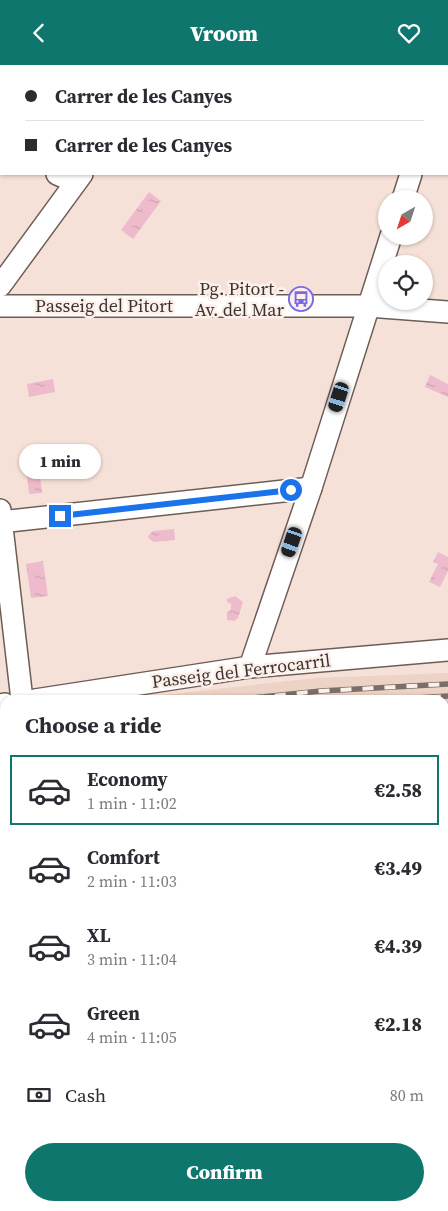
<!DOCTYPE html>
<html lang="en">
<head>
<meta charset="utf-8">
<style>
  :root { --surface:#fff; --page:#f7f7f7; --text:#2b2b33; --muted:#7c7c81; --line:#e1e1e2; --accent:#0f766e }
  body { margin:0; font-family:"Source Serif 4",serif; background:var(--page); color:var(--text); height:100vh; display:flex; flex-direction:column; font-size:19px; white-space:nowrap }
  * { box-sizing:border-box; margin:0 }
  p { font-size:16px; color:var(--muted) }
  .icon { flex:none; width:28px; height:28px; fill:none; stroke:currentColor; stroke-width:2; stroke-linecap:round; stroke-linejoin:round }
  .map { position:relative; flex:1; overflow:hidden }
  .side { position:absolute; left:0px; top:630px; width:449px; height:516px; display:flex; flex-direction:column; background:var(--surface); border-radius:15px 15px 0 0; box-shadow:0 1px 4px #0004 }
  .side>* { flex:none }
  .top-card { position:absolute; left:0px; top:0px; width:449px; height:110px; box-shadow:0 1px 4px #0004; display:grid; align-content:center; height:110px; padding:0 25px; background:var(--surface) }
  .needle { width:32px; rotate:219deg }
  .controls { position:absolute; left:378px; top:125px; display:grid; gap:10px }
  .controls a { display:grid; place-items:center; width:55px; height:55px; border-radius:50%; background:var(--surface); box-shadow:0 1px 4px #0004; font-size:25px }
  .end { position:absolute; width:22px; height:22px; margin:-11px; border:6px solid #1a73e8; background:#fff; box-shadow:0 0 0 2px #fff }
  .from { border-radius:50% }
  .bubble { position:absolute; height:35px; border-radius:18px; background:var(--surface); box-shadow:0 1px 4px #0004; font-size:16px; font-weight:800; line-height:35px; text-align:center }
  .car { position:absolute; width:15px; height:30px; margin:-15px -8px; border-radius:6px; box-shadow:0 0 4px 1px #0007; background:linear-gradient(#222 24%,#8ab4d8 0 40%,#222 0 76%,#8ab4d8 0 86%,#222 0) }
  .top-card b { display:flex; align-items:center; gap:18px; height:48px; font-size:19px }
  .top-card b+b { border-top:1px solid var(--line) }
  .top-card i { width:12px; height:12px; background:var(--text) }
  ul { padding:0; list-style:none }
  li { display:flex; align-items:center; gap:15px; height:70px; margin:0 10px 8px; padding:0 15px; border:2px solid transparent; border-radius:0px }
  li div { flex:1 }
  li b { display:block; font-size:19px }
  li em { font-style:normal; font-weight:800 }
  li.selected { border-color:var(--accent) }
  li>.icon { width:45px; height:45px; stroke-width:1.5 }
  h2 { padding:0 25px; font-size:22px; line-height:60px }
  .pay { display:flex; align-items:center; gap:12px; height:55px; padding:0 25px; font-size:19px }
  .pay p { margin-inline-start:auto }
  .primary-button { display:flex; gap:10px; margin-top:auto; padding:10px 25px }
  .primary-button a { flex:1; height:58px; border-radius:30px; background:var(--accent); color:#fff; font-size:20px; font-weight:800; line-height:58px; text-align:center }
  header { display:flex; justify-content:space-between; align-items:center; height:65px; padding:0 25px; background:var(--accent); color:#fff; font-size:22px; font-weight:800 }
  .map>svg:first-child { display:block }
</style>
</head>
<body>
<header><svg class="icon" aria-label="back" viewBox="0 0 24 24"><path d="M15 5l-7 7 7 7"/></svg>Vroom<svg class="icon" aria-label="heart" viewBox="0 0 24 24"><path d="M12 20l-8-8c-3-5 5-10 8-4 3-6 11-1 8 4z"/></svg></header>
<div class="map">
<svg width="448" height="1146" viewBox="0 0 448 1146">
  <defs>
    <pattern id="grass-tufts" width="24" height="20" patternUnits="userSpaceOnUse" patternTransform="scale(1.25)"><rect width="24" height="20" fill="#c2b590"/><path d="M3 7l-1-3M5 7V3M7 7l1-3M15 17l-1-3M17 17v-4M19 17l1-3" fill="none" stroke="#9f9476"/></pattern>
    <pattern id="water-ripples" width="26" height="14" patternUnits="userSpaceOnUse" patternTransform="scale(1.25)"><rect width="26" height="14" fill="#ebc"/><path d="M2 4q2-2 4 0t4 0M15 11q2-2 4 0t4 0" fill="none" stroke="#cda1b0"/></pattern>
  </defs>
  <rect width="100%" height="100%" fill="#f6e1d8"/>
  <!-- built -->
  <g fill="#edd2c6">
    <path d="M 448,608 L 448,641 L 444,641 L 444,635 L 117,635 L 316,613 Z"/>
    <path d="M 5,647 L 5,685 L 0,686 L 0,648 Z"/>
  </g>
  <!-- grass -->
  <g fill="url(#grass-tufts)">
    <rect x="444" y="641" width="4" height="210"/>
    <path d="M 5,685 L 5,797 L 0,797 L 0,686 Z"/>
  </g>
  <!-- water -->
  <g fill="url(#water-ripples)">
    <path d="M 149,127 L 161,136 L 133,174 L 121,165 Z"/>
    <path d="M 430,310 L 448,319 L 448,332 L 425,322 Z"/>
    <path d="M 53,314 L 55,327 L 29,332 L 27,319 Z"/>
    <path d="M 39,399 L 42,428 L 29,429 L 26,401 Z"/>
    <path d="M 174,464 L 175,475 L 154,477 L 149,474 L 148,471 L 153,466 Z"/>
    <path d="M 438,487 L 448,492 L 448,506 L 440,522 L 429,517 L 438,499 L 433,497 Z"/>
    <path d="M 43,496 L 48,531 L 31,533 L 26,499 Z"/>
    <path d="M 235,531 L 243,537 L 238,553 L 234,556 L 227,555 L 227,547 L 231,544 L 231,539 L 227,537 L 227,534 Z"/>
  </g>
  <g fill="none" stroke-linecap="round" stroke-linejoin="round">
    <defs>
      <g id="street">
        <path d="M 163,1 L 164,0"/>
        <path d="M 446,1 L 447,0"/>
        <path d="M 0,82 L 1,83"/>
        <path d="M 57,109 L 75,117"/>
        <path d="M 403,134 L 411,109"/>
        <path d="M 0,221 L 82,109"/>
        <path d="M 0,241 L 368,241 L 448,247"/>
        <path d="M 0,445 L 22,635"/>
        <path d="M 0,457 L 311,423"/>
        <path d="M 250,602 L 311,423 L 391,171"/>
        <path d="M 35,635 L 250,602 L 448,585"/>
        <path d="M 0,640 L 5,639"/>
      </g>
      <g id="secondary">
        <path d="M 444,808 L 448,807"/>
        <path d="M 0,809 L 5,809"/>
        <path d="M 444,834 L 448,834"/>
      </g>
      <g id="highway">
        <path d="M 444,683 L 448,683"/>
        <path d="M 0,726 L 5,725"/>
        <path d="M 444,728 L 448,727"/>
        <path d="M 0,767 L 5,766"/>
      </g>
    </defs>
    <!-- street casing -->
    <use href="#street" stroke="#6e5d55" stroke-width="24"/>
    <!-- secondary casing -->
    <use href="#secondary" stroke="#6e5d55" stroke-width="30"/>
    <!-- highway casing -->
    <use href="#highway" stroke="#b87d31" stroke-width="30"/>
    <!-- path -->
    <g stroke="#b7a69f" stroke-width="3" stroke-dasharray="5 2.5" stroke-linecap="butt">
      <path d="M 0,840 L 5,840"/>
      <path d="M 444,871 L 448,872"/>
      <path d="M 444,877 L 448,878"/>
    </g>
    <!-- street -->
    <use href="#street" stroke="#fff" stroke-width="21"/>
    <!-- secondary -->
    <use href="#secondary" stroke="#fff" stroke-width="28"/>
    <!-- highway -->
    <use href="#highway" stroke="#fba432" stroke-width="28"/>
    <defs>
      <g id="rail">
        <path d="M 231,635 L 321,626 L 448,619"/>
        <path d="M 386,635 L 448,631"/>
        <path d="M 0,658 L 5,658"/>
        <path d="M 0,675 L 5,674"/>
      </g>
    </defs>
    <!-- rail casing -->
    <use href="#rail" stroke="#7a6e68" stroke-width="5.5"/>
    <!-- rail -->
    <use href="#rail" stroke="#fdf0eb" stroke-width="4" stroke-dasharray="11" stroke-linecap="butt"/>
  </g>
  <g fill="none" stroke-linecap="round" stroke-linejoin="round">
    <!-- route -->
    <path stroke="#1a73e8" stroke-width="6" d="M 60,451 L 291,425"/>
  </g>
  <!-- icons -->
  <defs>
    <symbol id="bus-ring" viewBox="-11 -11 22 22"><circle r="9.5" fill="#fdf0eb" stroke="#7969e4" stroke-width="1.5"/><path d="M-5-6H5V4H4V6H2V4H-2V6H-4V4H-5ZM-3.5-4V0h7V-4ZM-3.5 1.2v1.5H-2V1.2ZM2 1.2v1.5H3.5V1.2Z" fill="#7969e4"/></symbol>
  </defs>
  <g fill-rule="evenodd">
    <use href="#bus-ring" x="287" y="220" width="28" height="28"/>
  </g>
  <g text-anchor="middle" stroke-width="5" stroke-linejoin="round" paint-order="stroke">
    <!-- poi labels -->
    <g font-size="18" fill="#3c3430" stroke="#fdf0eb" text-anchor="end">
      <text x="284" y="230">Pg. Pitort -<tspan x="284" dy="21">Av. del Mar</tspan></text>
    </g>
    <!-- street labels -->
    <g font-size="18" fill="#3c3430" stroke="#fdf0eb">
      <text x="104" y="247">Passeig del Pitort</text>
      <text transform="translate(241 606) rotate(-7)" y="6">Passeig del Ferrocarril</text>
    </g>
  </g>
</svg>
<div class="controls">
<a><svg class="needle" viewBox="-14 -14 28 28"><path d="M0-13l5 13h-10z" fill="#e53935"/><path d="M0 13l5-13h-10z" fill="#7c7c81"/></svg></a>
<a><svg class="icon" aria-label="locate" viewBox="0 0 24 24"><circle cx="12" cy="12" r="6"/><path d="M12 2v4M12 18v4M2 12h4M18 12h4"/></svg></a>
</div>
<i class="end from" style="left:291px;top:425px"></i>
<i class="end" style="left:60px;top:451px"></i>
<div class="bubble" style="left:19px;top:379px;width:82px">1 min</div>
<i class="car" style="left:339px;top:332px;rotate:198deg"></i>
<i class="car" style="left:292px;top:477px;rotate:199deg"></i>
<div class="top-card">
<b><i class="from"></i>Carrer de les Canyes</b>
<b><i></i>Carrer de les Canyes</b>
</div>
<section class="side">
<h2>Choose a ride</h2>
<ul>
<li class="selected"><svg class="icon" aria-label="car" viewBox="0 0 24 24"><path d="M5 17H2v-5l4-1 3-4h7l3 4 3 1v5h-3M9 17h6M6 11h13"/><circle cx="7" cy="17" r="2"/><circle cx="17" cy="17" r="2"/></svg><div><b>Economy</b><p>1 min · 11:02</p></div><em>€2.58</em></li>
<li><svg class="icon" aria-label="car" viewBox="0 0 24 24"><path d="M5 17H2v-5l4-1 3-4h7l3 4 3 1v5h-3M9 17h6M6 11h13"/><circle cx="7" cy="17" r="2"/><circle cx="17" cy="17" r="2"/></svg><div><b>Comfort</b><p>2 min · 11:03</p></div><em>€3.49</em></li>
<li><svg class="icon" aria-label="car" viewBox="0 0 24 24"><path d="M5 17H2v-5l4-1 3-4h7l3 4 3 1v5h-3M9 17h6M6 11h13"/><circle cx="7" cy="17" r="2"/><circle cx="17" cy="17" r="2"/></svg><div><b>XL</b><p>3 min · 11:04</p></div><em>€4.39</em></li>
<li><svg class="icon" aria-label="car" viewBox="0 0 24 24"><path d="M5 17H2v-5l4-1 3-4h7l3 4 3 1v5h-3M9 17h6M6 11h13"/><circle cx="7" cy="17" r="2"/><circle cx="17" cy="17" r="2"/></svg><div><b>Green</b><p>4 min · 11:05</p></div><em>€2.18</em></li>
</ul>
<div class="pay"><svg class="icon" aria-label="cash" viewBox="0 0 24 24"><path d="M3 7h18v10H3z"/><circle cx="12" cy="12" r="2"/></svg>Cash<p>80 m</p></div>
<div class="primary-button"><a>Confirm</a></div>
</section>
</div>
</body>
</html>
